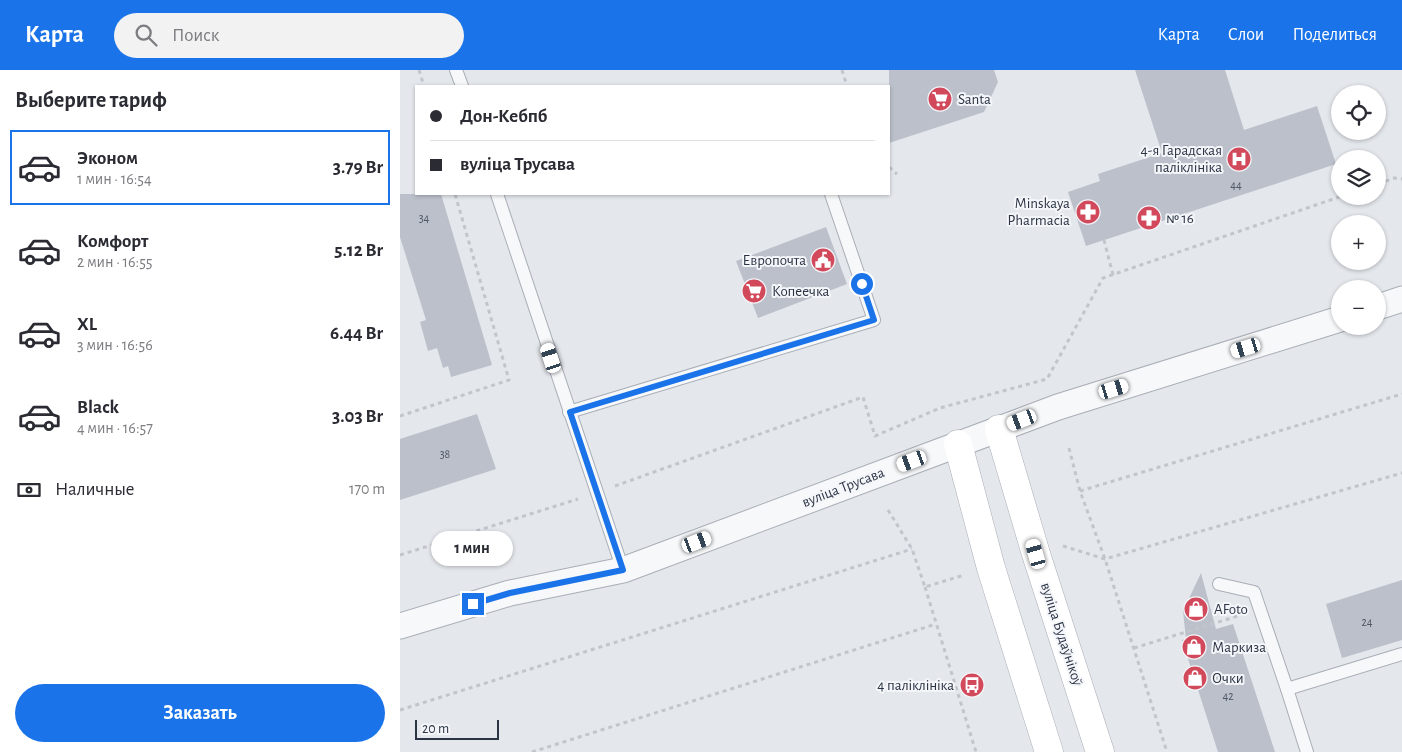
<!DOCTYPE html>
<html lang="ru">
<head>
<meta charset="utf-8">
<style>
  :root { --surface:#fff; --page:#f2f2f3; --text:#2b2b33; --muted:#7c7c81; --line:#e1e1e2; --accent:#1a73e8 }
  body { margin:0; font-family:"Alegreya Sans",sans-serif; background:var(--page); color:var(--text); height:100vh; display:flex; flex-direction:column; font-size:19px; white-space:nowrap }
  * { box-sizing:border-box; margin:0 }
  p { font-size:16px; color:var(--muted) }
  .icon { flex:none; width:28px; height:28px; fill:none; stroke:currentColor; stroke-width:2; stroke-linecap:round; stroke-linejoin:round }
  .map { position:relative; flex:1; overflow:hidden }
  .sheet { display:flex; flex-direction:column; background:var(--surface); width:400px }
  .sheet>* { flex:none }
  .banner { position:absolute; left:15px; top:15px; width:475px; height:110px; border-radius:0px; box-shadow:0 1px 4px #0004; display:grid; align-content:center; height:110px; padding:0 15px; background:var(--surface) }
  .tools { position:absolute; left:931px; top:15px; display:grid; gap:10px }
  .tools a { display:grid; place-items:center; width:55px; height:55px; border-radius:50%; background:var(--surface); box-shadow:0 1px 4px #0004; font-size:25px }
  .scale { position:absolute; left:15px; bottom:12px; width:84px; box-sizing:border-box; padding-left:5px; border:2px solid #2b3445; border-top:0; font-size:14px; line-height:18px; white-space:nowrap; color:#2b3445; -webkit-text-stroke:4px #f4f6f9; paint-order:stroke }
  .end { position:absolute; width:22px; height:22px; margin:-11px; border:6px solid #1a73e8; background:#fff; box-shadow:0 0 0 2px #fff }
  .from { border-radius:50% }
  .bubble { position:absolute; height:35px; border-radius:18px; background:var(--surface); box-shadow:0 1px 4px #0004; font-size:16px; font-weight:700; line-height:35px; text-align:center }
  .car { position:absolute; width:15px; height:30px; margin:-15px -8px; border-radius:6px; box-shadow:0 0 4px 1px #0007; background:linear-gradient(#fff 24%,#345 0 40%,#fff 0 76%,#345 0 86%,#fff 0) }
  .banner b { display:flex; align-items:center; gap:18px; height:48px; font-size:19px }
  .banner b+b { border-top:1px solid var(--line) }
  .banner i { width:12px; height:12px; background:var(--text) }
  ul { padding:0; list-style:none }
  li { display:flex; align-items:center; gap:15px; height:75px; margin:0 10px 8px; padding:0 5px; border:2px solid transparent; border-radius:0px }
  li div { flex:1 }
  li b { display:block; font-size:19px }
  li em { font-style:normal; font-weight:700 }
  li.current { border-color:var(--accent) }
  li>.icon { width:45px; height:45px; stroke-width:1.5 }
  h2 { padding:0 15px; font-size:22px; line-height:60px }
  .pay { display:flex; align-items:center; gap:12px; height:55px; padding:0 15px; font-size:19px }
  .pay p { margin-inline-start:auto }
  .action { display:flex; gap:10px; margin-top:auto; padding:10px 15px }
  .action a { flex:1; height:58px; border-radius:30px; background:var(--accent); color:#fff; font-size:20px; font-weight:700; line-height:58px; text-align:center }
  header { display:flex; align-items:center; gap:30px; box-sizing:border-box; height:70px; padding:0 25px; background:var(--accent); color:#fff }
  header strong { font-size:24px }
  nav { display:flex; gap:28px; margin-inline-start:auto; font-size:18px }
  .search { width:350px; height:45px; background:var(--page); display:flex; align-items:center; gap:12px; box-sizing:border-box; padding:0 18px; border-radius:28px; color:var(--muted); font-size:19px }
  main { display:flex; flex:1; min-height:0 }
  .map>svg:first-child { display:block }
</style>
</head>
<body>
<header>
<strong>Карта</strong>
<div class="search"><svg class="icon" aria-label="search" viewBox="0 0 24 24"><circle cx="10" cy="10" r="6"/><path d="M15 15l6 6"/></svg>Поиск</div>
<nav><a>Карта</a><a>Слои</a><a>Поделиться</a></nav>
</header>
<main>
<section class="sheet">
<h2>Выберите тариф</h2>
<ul>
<li class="current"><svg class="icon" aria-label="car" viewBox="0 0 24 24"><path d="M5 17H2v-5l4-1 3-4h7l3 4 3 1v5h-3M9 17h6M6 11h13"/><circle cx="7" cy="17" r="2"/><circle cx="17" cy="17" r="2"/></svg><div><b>Эконом</b><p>1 мин · 16:54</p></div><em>3.79 Br</em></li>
<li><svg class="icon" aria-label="car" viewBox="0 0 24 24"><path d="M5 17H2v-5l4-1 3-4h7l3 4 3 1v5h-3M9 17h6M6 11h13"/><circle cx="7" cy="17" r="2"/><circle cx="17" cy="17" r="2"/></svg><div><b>Комфорт</b><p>2 мин · 16:55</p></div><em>5.12 Br</em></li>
<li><svg class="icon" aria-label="car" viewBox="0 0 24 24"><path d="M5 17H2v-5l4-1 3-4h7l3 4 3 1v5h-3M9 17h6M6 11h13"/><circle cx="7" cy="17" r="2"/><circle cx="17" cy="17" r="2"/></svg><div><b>XL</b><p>3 мин · 16:56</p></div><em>6.44 Br</em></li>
<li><svg class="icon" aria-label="car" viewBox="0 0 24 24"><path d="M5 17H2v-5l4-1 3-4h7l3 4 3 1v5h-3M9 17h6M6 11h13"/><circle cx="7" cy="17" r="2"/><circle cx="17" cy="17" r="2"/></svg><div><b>Black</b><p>4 мин · 16:57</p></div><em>3.03 Br</em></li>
</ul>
<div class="pay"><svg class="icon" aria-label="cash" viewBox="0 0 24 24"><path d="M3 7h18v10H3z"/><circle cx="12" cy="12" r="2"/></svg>Наличные<p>170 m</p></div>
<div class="action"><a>Заказать</a></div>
</section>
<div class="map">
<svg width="1002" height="682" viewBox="0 0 1002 682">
  <rect width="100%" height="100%" fill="#e4e7ec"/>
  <!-- building -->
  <g fill="#bbc0ca">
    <path d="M 489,0 L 594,0 L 598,12 L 584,42 L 489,73 Z"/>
    <path d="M 735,0 L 825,0 L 844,60 L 917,36 L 936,94 L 686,176 L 668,122 L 700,111 L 698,104 L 762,83 Z"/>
    <path d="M 0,124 L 41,124 L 92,295 L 51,307 L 48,296 L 43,298 L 37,278 L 28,281 L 20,252 L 26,250 L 0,167 Z"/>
    <path d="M 426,157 L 447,214 L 358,248 L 336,191 Z"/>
    <path d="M 77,344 L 96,399 L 0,430 L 0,369 Z"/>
    <path d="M 801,503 L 816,559 L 833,554 L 875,682 L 818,682 L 782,570 L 786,569 L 783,541 Z"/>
    <path d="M 1002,510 L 1002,570 L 942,588 L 926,534 Z"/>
  </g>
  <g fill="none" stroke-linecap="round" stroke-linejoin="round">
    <defs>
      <g id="lane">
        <path d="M 56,0 L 62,16"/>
        <path d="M 97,124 L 223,500"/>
        <path d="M 169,342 L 474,250 L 431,124"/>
        <path d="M 819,514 L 854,522 L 887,619"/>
        <path d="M 907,682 L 887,619 L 1002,584"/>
      </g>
      <g id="street">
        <path d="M 978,237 L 1002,229"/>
        <path d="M 0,556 L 110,523 L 223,500 L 658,337 L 940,249"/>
      </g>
      <g id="secondary">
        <path d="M 599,359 L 636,484 L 700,682"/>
        <path d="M 558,374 L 591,498 L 649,682"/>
      </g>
    </defs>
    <!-- lane casing -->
    <use href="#lane" stroke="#a9aeb7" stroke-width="14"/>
    <!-- street casing -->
    <use href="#street" stroke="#a9aeb7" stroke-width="27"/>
    <!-- secondary casing -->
    <use href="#secondary" stroke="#a9aeb7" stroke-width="29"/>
    <!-- path -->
    <g stroke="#c2c5cb" stroke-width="3" stroke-dasharray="4 4" stroke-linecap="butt">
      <path d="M 19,0 L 24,16"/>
      <path d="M 442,0 L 447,16"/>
      <path d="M 489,97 L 497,104"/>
      <path d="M 978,114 L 994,108 L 1002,109"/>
      <path d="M 704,170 L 713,205"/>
      <path d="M 0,346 L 109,310 L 55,124"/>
      <path d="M 669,378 L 680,421 L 705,489 L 767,682"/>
      <path d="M 215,416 L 463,327 L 475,366 L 540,338 L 647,309 L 703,208 L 942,126"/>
      <path d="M 680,421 L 1002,324"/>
      <path d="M 488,440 L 512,479 L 525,517 L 564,505"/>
      <path d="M 663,476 L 705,489 L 1002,403"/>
      <path d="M 0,485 L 178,429"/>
      <path d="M 525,517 L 576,682"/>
      <path d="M 734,578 L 841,545"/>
      <path d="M 0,640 L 512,479"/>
      <path d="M 132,682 L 536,554"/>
    </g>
    <!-- lane -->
    <use href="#lane" stroke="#f7f8fa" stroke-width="12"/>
    <!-- street -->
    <use href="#street" stroke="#f7f8fa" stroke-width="25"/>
    <!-- secondary -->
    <use href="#secondary" stroke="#fff" stroke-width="28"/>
  </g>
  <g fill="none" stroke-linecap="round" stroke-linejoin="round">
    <!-- route -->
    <path stroke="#1a73e8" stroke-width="6" d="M 73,534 L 110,523 L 223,500 L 170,342 L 474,250 L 462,214"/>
  </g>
  <!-- icons -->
  <defs>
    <symbol id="supermarket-disc" viewBox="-11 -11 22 22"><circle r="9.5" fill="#d1495b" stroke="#f4f6f9"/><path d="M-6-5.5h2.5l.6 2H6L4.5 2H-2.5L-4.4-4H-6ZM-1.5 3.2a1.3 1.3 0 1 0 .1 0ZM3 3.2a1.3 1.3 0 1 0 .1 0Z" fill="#fff"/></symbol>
    <symbol id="hospital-disc" viewBox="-11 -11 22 22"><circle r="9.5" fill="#d1495b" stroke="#f4f6f9"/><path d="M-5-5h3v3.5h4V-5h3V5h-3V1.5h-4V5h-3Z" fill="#fff"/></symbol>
    <symbol id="pharmacy-disc" viewBox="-11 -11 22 22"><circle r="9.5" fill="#d1495b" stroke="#f4f6f9"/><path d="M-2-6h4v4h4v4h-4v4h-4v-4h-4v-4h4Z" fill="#fff"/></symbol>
    <symbol id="civic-disc" viewBox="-11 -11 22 22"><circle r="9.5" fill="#d1495b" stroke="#f4f6f9"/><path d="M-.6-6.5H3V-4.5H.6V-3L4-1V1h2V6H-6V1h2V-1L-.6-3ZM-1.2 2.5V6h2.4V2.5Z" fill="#fff"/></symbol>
    <symbol id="shop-disc" viewBox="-11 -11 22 22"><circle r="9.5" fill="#d1495b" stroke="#f4f6f9"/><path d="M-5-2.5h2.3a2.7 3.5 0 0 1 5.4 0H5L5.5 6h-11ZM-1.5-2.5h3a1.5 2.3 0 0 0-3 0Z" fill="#fff"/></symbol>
    <symbol id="bus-disc" viewBox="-11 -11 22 22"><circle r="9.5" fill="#d1495b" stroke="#f4f6f9"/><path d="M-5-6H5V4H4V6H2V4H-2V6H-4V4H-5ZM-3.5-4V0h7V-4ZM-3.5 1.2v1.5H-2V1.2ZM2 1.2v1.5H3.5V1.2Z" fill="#fff"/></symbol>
  </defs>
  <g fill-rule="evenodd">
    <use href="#supermarket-disc" x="526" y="15" width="28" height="28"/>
    <use href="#hospital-disc" x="825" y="75" width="28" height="28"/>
    <use href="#pharmacy-disc" x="674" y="128" width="28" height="28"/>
    <use href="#pharmacy-disc" x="735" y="134" width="28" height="28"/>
    <use href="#civic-disc" x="409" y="176" width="28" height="28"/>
    <use href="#supermarket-disc" x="340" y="207" width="28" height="28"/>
    <use href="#shop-disc" x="782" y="525" width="28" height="28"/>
    <use href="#shop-disc" x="780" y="563" width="28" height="28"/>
    <use href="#shop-disc" x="781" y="594" width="28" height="28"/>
    <use href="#bus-disc" x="558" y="601" width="28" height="28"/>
  </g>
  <g text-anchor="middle" stroke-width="4" stroke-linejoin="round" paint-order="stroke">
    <!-- number labels -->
    <g font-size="12" fill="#4f5766">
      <text x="836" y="119">44</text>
      <text x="24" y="152">34</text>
      <text x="45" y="388">38</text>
      <text x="967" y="556">24</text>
      <text x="828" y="630">42</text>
    </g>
    <!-- poi labels -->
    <g font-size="15" fill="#2b3445" stroke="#f4f6f9" text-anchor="start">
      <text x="558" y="34">Santa</text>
      <text x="822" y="85" text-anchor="end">4-я Гарадская<tspan x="822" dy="17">паліклініка</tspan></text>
      <text x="670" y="138" text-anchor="end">Minskaya<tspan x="670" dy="17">Pharmacia</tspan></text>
      <text x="766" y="153">№ 16</text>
      <text x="406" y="195" text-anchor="end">Европочта</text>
      <text x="372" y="226">Копеечка</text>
      <text x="814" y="544">AFoto</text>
      <text x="812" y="582">Маркиза</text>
      <text x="812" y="613">Очки</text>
      <text x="554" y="620" text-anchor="end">4 паліклініка</text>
    </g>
    <!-- street labels -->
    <g font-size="15" fill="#2b3445" stroke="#f4f6f9">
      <text transform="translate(443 417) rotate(-21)" y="5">вуліца Трусава</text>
      <text transform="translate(662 564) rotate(72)" y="5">вуліца Будаўнікоў</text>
    </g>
  </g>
</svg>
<div class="tools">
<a><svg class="icon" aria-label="locate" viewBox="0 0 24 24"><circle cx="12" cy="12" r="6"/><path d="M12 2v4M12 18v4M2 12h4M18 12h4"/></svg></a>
<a><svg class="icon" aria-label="layers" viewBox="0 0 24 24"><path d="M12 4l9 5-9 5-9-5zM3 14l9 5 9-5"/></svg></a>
<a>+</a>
<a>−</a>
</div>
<div class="scale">20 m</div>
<i class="end from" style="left:462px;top:214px"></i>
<i class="end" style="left:73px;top:534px"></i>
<div class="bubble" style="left:31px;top:461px;width:82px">1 мин</div>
<i class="car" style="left:846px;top:278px;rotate:253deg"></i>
<i class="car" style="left:151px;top:288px;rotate:342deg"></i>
<i class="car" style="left:714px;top:319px;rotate:73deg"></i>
<i class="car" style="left:622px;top:350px;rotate:249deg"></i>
<i class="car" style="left:512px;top:391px;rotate:250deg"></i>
<i class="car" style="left:297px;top:472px;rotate:69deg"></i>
<i class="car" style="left:636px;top:484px;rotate:344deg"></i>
<div class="banner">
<b><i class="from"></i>Дон-Кебпб</b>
<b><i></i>вуліца Трусава</b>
</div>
</div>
</main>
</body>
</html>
